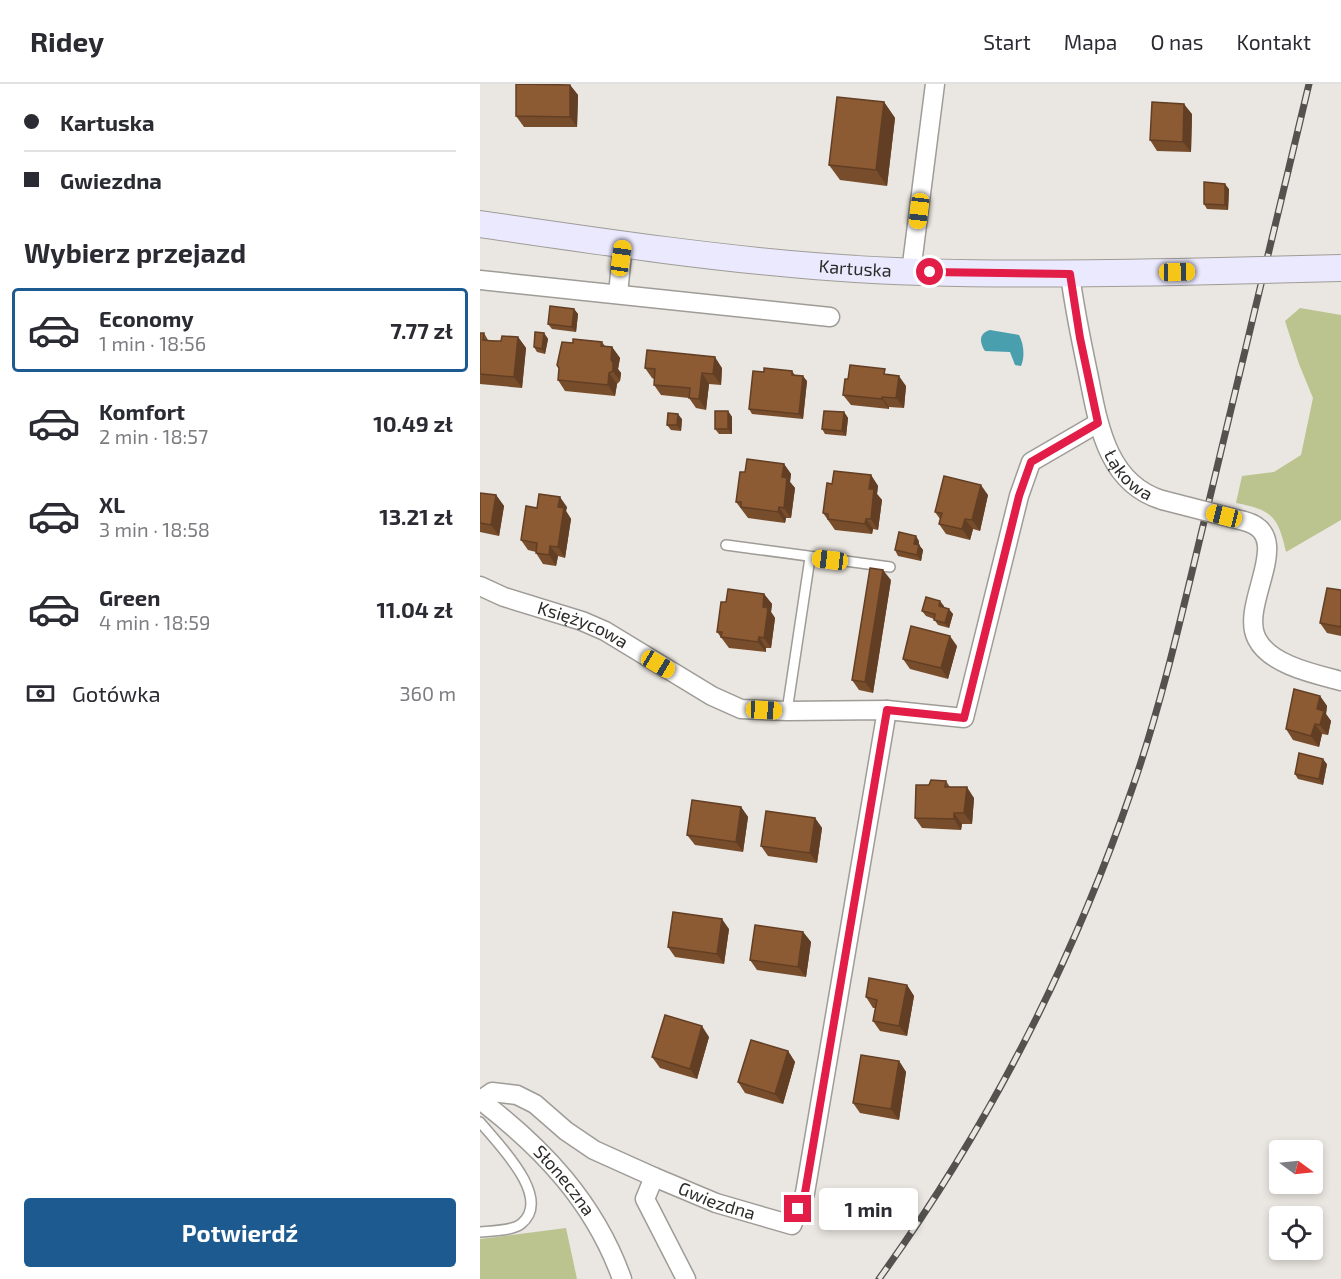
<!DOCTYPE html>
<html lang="pl">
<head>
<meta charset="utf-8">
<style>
  :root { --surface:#fff; --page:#f7f7f7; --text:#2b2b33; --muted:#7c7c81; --line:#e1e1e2; --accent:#1c5a90 }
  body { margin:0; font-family:"Exo 2",sans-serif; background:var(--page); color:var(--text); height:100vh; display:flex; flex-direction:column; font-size:22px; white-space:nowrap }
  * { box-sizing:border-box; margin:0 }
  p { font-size:20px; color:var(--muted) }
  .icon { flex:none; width:33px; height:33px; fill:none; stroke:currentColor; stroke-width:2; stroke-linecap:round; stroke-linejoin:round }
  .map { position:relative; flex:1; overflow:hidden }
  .sheet { display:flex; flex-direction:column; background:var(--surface); width:480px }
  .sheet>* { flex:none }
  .banner { display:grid; align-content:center; height:132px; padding:0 24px; background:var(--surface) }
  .needle { width:39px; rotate:105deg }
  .tools { position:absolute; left:789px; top:1056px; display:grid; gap:12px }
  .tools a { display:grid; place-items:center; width:54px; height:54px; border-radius:6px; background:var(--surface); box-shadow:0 3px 9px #0003; font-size:30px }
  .end { position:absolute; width:27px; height:27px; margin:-14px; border:8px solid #e11d48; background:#fff; box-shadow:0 0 0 3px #fff }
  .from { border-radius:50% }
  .bubble { position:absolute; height:42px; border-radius:6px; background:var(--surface); box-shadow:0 3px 9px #0003; font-size:20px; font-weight:700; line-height:42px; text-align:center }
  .car { position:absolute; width:18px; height:36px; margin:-18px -9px; border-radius:8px; box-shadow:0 0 4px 2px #0007; background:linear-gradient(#f5c518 24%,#345 0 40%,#f5c518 0 76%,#345 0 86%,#f5c518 0) }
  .banner b { display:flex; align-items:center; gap:21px; height:57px; font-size:22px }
  .banner b+b { border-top:2px solid var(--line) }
  .banner i { width:15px; height:15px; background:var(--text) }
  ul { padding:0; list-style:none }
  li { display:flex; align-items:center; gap:18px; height:84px; margin:0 12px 9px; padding:0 12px; border:3px solid transparent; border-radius:6px }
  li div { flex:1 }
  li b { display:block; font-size:22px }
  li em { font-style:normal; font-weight:700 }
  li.active { border-color:var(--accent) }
  li>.icon { width:54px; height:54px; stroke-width:1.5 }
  h2 { padding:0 24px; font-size:27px; line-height:72px }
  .pay { display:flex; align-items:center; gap:15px; height:66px; padding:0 24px; font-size:22px }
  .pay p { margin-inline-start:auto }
  .primary-button { display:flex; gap:12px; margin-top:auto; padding:12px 24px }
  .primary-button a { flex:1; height:69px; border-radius:6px; background:var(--accent); color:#fff; font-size:24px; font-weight:700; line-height:69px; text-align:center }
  header { display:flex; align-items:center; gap:36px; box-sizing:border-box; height:84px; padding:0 30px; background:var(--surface); border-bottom:2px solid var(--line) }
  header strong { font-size:28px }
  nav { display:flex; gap:33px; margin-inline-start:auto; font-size:21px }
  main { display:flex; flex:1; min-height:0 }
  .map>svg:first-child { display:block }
</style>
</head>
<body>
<header>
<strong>Ridey</strong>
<nav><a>Start</a><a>Mapa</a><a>O nas</a><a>Kontakt</a></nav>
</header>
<main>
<section class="sheet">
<div class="banner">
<b><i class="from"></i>Kartuska</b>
<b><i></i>Gwiezdna</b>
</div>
<h2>Wybierz przejazd</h2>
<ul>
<li class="active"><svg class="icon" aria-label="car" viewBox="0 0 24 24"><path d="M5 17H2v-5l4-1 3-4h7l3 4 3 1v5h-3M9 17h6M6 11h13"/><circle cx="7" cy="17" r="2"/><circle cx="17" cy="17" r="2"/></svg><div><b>Economy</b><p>1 min · 18:56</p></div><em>7.77 zł</em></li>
<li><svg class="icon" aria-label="car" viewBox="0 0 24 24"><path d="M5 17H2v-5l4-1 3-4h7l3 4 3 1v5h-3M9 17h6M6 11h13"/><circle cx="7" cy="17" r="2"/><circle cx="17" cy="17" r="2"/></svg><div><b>Komfort</b><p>2 min · 18:57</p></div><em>10.49 zł</em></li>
<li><svg class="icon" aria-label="car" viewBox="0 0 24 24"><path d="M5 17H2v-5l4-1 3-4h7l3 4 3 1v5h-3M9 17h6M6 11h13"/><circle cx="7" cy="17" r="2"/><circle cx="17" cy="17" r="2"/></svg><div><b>XL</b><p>3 min · 18:58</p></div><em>13.21 zł</em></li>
<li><svg class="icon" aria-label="car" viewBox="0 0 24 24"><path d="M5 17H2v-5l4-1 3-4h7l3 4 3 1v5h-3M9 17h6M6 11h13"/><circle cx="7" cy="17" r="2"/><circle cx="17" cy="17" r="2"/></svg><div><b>Green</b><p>4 min · 18:59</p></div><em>11.04 zł</em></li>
</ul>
<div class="pay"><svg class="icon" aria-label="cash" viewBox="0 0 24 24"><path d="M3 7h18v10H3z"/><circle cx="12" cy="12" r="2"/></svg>Gotówka<p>360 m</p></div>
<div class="primary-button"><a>Potwierdź</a></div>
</section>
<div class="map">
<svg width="861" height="1195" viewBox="0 0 861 1195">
  <rect width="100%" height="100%" fill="#eae6e1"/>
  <!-- green -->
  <g fill="#bbc38e">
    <path d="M 820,224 L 861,231 L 861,436 L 806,468 C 798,432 792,426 756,419 L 762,392 L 794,388 L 821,371 L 833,314 L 819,280 L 805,237 Z"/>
    <path d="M 86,1144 L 97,1195 L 0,1195 L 0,1155 Z"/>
  </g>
  <!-- water -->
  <path fill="#499fad" d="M 510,246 L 539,251 C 544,260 545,273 541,282 L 535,281 L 530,268 L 505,267 C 499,258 499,249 510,246 Z"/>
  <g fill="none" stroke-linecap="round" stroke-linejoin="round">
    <defs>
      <g id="service">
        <path d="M 246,461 L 410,483"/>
        <path d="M 307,627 L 330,474"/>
        <path d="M 0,1038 C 17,1059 74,1114 41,1140 C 32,1147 11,1147 0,1148"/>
      </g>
      <g id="minor">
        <path d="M 431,188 L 455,0"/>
        <path id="s1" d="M 590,190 C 594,223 601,256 608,289 C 618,338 626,399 682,416"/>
        <path d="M 0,196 L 350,233"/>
        <path d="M 138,210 L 143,160"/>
        <path d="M 764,437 C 818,451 758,520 777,555 C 790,581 835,590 861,597"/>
        <path id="s2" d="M 0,502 L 24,513 L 102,537 L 125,547 L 232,612 L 261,625 L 307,627 L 407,626 L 484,634 L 539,412 L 551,378 L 618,339"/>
        <path id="s3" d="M 0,1016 C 63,1064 115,1119 142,1195"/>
        <path id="s4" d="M 1,1016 L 12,1008 L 37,1011 L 55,1020 L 86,1047 L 114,1066 L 174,1093 L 236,1119 L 312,1141 L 325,1109 L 407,626"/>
        <path d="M 174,1093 L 165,1115 L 206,1195"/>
      </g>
      <g id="secondary">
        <path id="s5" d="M 0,140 C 111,156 222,173 334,182 C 455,192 576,190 697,188"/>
      </g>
    </defs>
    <!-- service casing -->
    <use href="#service" stroke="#9f9c97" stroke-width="12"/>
    <!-- minor casing -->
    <use href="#minor" stroke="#9f9c97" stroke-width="21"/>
    <!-- secondary casing -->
    <use href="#secondary" stroke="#9f9c97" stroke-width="28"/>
    <!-- service -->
    <use href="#service" stroke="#fff" stroke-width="9"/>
    <!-- minor -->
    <use href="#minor" stroke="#fff" stroke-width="18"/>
    <!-- secondary -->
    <use href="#secondary" stroke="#ebe9fe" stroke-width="26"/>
    <defs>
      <path id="rail" d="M 399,1195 C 507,1045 592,880 652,705 C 685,610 706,511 730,413 C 763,275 796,138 829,0"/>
    </defs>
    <!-- rail casing -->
    <use href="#rail" stroke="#53524f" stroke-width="7"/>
    <!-- rail -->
    <use href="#rail" stroke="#eae6e1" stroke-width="4.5" stroke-dasharray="14" stroke-linecap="butt"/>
    <defs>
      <path id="minor-bridge" d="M 682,416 L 764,437"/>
      <path id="secondary-bridge" d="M 697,188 L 861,184"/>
    </defs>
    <!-- minor-bridge casing -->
    <use href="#minor-bridge" stroke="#9f9c97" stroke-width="21" stroke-linecap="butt"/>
    <!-- secondary-bridge casing -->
    <use href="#secondary-bridge" stroke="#9f9c97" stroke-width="28" stroke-linecap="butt"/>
    <!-- minor-bridge -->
    <use href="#minor-bridge" stroke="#fff" stroke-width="18"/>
    <!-- secondary-bridge -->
    <use href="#secondary-bridge" stroke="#ebe9fe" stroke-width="26"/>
  </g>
  <!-- wall -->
  <g fill="#784d2c">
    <path d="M 90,1 L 98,11 L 97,43 L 44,43 L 36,32 Z"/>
    <path d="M 404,18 L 415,34 L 407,102 L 360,96 L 349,81 Z"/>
    <path d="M 712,30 L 711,68 L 677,67 L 670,56 Z"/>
    <path d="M 749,105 L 748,126 L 727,125 L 724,120 Z"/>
    <path d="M 94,225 L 98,230 L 96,248 L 72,245 L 68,240 Z"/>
    <path d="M 0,249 L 4,249 L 8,256 L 21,257 L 38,253 L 46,264 L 42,304 L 0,300 Z"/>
    <path d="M 64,249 L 68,255 L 65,270 L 57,268 L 54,263 Z"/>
    <path d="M 122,258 L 125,262 L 132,263 L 140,274 L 138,285 L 141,289 L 140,297 L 137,300 L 135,312 L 85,307 L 78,296 L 93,259 Z"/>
    <path d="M 165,284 L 242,284 L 241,301 L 229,300 L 226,326 L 216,324 L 209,314 L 181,311 L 174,301 L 174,295 L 172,294 Z"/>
    <path d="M 312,287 L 315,291 L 327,297 L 323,335 L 272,330 L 269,325 L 284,288 Z"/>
    <path d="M 409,291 L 426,302 L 424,324 L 409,323 L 409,325 L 371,321 L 363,311 L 368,295 Z"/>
    <path d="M 248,327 L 252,333 L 252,350 L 239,350 L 235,345 Z"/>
    <path d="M 364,328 L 368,334 L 366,352 L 345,350 L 342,345 Z"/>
    <path d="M 202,335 L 201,347 L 191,346 L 187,341 Z"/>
    <path d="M 304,380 L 311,390 L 310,398 L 315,404 L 311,434 L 306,434 L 305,439 L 268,434 L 256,418 L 265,388 Z"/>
    <path d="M 391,391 L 398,402 L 397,410 L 402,416 L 398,446 L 393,445 L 392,450 L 355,446 L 343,429 L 352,400 Z"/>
    <path d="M 0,409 L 16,411 L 24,422 L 19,452 L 0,448 Z"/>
    <path d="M 508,411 L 500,447 L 493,445 L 490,456 L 466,450 L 459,440 L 460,435 L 455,428 Z"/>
    <path d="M 87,423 L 86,427 L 91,435 L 85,474 L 78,472 L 76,482 L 63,480 L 56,469 L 56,468 L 48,466 L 41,456 L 57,424 Z"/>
    <path d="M 439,457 L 439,461 L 443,466 L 441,477 L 418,472 L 415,466 Z"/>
    <path d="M 411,496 L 393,609 L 379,606 L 372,596 Z"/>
    <path d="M 861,506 L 861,552 L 847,549 L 840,539 Z"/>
    <path d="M 284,510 L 292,520 L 291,528 L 295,534 L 291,564 L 286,564 L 286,568 L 249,564 L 237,548 L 246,518 Z"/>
    <path d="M 464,522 L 464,523 L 473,530 L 469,544 L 458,541 L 454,535 L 446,532 L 442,527 Z"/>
    <path d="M 477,562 L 468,595 L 430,585 L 423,575 Z"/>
    <path d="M 840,612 L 847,622 L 846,630 L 851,637 L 848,651 L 842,650 L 839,663 L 813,656 L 806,645 Z"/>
    <path d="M 847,680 L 843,701 L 818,695 L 815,690 Z"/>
    <path d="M 466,697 L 470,703 L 494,714 L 492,740 L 482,740 L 481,746 L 442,744 L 435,734 L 449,701 Z"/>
    <path d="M 261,723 L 268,733 L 263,768 L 215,761 L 207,751 Z"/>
    <path d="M 335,734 L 342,744 L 337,779 L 288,772 L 281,762 Z"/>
    <path d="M 249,845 L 244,880 L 195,873 L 188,863 Z"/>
    <path d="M 323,848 L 331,858 L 326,893 L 277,886 L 270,876 Z"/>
    <path d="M 427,901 L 434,912 L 427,952 L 400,947 L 393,937 L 395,924 L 393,924 L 386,913 Z"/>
    <path d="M 229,953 L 217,995 L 180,984 L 172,973 Z"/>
    <path d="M 308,967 L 315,978 L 303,1020 L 265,1009 L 258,998 Z"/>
    <path d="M 419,977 L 426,988 L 419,1036 L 380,1029 L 373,1019 Z"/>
  </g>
  <!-- shaded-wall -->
  <g fill="#623f24">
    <path d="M 90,1 L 98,11 L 97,43 L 90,33 Z"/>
    <path d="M 404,18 L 415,34 L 407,102 L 396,86 Z"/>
    <path d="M 704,20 L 712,30 L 711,68 L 703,58 Z"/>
    <path d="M 745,100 L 749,105 L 748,126 L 745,121 Z"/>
    <path d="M 94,225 L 98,230 L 96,248 L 92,243 Z"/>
    <path d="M 64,249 L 68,255 L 65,270 L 62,265 Z"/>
    <path d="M 38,253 L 46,264 L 42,304 L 34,293 Z"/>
    <path d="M 132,263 L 140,274 L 138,285 L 141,289 L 140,297 L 133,287 L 131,275 Z"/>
    <path d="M 235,273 L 242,284 L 241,301 L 233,290 Z"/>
    <path d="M 129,289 L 137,300 L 135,312 L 128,301 Z"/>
    <path d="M 222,289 L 229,300 L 226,326 L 219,315 Z"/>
    <path d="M 323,292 L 327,297 L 323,335 L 319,330 Z"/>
    <path d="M 419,292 L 426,302 L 424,324 L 416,314 Z"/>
    <path d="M 402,313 L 409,323 L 409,325 L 402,315 Z"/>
    <path d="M 248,327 L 252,333 L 252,350 L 248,345 Z"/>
    <path d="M 364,328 L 368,334 L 366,352 L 362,347 Z"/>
    <path d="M 198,330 L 202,335 L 201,347 L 197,341 Z"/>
    <path d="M 304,380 L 311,390 L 310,398 L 315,404 L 311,434 L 304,424 L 302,393 Z"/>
    <path d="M 391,391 L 398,402 L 397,410 L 402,416 L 398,446 L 391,435 L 389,405 Z"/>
    <path d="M 501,401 L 508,411 L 500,447 L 492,436 Z"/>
    <path d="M 16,411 L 24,422 L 19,452 L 11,441 Z"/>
    <path d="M 80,413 L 87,423 L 86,427 L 91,435 L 85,474 L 78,463 L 78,423 Z"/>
    <path d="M 299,423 L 306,434 L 305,439 L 298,428 Z"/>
    <path d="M 386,435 L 393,445 L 392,450 L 385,440 Z"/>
    <path d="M 485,435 L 493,445 L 490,456 L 482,445 Z"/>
    <path d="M 436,452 L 439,457 L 438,465 L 434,460 Z"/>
    <path d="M 439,461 L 443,466 L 441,477 L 437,471 Z"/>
    <path d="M 70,462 L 78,472 L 76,482 L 69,471 Z"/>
    <path d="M 403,486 L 411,496 L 393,609 L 385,598 Z"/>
    <path d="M 284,510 L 292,520 L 291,528 L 295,534 L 291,564 L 284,554 L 283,523 Z"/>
    <path d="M 460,517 L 464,522 L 462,527 L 459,522 Z"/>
    <path d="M 469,525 L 473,530 L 469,544 L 465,539 Z"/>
    <path d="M 470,552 L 477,562 L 468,595 L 461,584 Z"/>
    <path d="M 279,553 L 286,564 L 286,568 L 278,558 Z"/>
    <path d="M 840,612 L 847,622 L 846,630 L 851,637 L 848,651 L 840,641 L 837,625 Z"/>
    <path d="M 835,640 L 842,650 L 839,663 L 831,652 Z"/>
    <path d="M 843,675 L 847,680 L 843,701 L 839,695 Z"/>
    <path d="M 487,703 L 494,714 L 492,740 L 484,729 Z"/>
    <path d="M 261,723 L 268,733 L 263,768 L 256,758 Z"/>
    <path d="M 474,729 L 482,740 L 481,746 L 474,735 Z"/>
    <path d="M 335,734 L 342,744 L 337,779 L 330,769 Z"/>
    <path d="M 242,835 L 249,845 L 244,880 L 237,870 Z"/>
    <path d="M 323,848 L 331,858 L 326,893 L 318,883 Z"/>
    <path d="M 427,901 L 434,912 L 427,952 L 419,942 Z"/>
    <path d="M 222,942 L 229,953 L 217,995 L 210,985 Z"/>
    <path d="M 308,967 L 315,978 L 303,1020 L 295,1010 Z"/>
    <path d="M 419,977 L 426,988 L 419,1036 L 411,1025 Z"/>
  </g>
  <!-- building -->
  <g fill="#8c5a33" stroke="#623f24" stroke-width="1.5">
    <path d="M 36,0 L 90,1 L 90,33 L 36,32 Z"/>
    <path d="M 357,13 L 404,18 L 396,86 L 349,81 Z"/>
    <path d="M 672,18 L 704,20 L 703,58 L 670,56 Z"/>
    <path d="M 724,98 L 745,100 L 745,121 L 724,120 Z"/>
    <path d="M 70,222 L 94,225 L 92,243 L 68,240 Z"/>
    <path d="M 55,248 L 64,249 L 62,265 L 54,263 Z"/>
    <path d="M 0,249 L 4,249 L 3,256 L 13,257 L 21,257 L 22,252 L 38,253 L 34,293 L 0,290 Z"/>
    <path d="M 93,255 L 122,258 L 121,262 L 132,263 L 131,275 L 133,279 L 133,287 L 129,289 L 128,301 L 78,296 L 79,284 L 77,281 L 82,258 L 93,259 Z"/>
    <path d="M 167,266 L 235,273 L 233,290 L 222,289 L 219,315 L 209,314 L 210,304 L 174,301 L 175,285 L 165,284 Z"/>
    <path d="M 370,281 L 405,285 L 404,290 L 419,292 L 416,314 L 402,313 L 402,315 L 363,311 L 365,295 L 368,295 Z"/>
    <path d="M 284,284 L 312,287 L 312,291 L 323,292 L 319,330 L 269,325 L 273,287 L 284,288 Z"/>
    <rect x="235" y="327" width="13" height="18"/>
    <path d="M 344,327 L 364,328 L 362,347 L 342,345 Z"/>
    <path d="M 188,329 L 198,330 L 197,341 L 187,341 Z"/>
    <path d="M 267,375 L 304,380 L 302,393 L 307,394 L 304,424 L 299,423 L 298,428 L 261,423 L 261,418 L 256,418 L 260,388 L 265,388 Z"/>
    <path d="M 354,387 L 391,391 L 389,405 L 394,405 L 391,435 L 386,435 L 385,440 L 348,435 L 348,430 L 343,429 L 347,399 L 352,400 Z"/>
    <path d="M 464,392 L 501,401 L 492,436 L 485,435 L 482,445 L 459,440 L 462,429 L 455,428 Z"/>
    <path d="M 0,409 L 16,411 L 11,441 L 0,439 Z"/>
    <path d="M 59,410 L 80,413 L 78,423 L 84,424 L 78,463 L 70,462 L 69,471 L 56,469 L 57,459 L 41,456 L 46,422 L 57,424 Z"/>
    <path d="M 419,448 L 436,452 L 434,460 L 439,461 L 437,471 L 415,466 Z"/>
    <path d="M 390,484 L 403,486 L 385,598 L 372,596 Z"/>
    <path d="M 847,504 L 861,506 L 861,543 L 840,539 Z"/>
    <path d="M 248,505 L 284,510 L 283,523 L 288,524 L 284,554 L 279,553 L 278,558 L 241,553 L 242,548 L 237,548 L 241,518 L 246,518 Z"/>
    <path d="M 446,513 L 460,517 L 459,522 L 469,525 L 465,539 L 454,536 L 455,530 L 442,527 Z"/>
    <path d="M 431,542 L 470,552 L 461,584 L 423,575 Z"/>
    <path d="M 814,605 L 840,612 L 837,625 L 844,627 L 840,641 L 835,640 L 831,652 L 806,645 Z"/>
    <path d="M 819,669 L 843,675 L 839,695 L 815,690 Z"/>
    <path d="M 451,696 L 466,697 L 465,703 L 487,703 L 484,729 L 474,729 L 474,735 L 435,734 L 436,701 L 449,701 Z"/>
    <path d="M 212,716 L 261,723 L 256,758 L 207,751 Z"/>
    <path d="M 286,727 L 335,734 L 330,769 L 281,762 Z"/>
    <path d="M 193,828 L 242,835 L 237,870 L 188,863 Z"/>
    <path d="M 275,841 L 323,848 L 318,883 L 270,876 Z"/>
    <path d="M 389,894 L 427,901 L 419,942 L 393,937 L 397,916 L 386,913 Z"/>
    <path d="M 185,931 L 222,942 L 210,985 L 172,973 Z"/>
    <path d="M 271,956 L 308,967 L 295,1010 L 258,998 Z"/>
    <path d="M 381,971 L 419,977 L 411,1025 L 373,1019 Z"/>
  </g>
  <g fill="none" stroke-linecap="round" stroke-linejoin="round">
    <!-- route -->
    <path stroke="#e11d48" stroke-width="8" d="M 318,1125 L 325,1109 L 407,626 L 484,634 L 539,412 L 551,378 L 618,339 L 600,254 L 590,190 L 450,188"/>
  </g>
  <g text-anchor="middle" stroke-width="6" stroke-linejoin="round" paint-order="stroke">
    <!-- street labels -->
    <g font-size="18" fill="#2c2b29" stroke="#eae6e1">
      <text dy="6" stroke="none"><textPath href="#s5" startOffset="378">Kartuska</textPath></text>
      <text dy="6" stroke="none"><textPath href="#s1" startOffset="213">Łąkowa</textPath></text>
      <text dy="6" stroke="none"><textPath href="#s2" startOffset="110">Księżycowa</textPath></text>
      <text dy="6" stroke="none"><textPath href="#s3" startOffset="117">Słoneczna</textPath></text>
      <text dy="6" stroke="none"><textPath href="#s4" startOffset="267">Gwiezdna</textPath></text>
    </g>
  </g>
</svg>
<div class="tools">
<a><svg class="needle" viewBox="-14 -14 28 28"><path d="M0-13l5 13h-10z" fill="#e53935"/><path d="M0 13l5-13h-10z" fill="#7c7c81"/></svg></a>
<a><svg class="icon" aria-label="locate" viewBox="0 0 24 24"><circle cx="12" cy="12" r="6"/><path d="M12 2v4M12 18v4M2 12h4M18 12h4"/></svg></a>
</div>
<i class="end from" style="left:450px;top:188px"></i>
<i class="end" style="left:318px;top:1125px"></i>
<div class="bubble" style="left:339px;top:1104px;width:99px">1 min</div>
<i class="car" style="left:439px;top:127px;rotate:187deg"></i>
<i class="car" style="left:141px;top:174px;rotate:8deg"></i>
<i class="car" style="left:697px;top:188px;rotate:89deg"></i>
<i class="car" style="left:744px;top:432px;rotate:284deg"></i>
<i class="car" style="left:350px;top:476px;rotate:277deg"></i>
<i class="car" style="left:178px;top:580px;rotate:121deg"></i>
<i class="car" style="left:284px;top:626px;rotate:93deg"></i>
</div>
</main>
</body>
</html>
